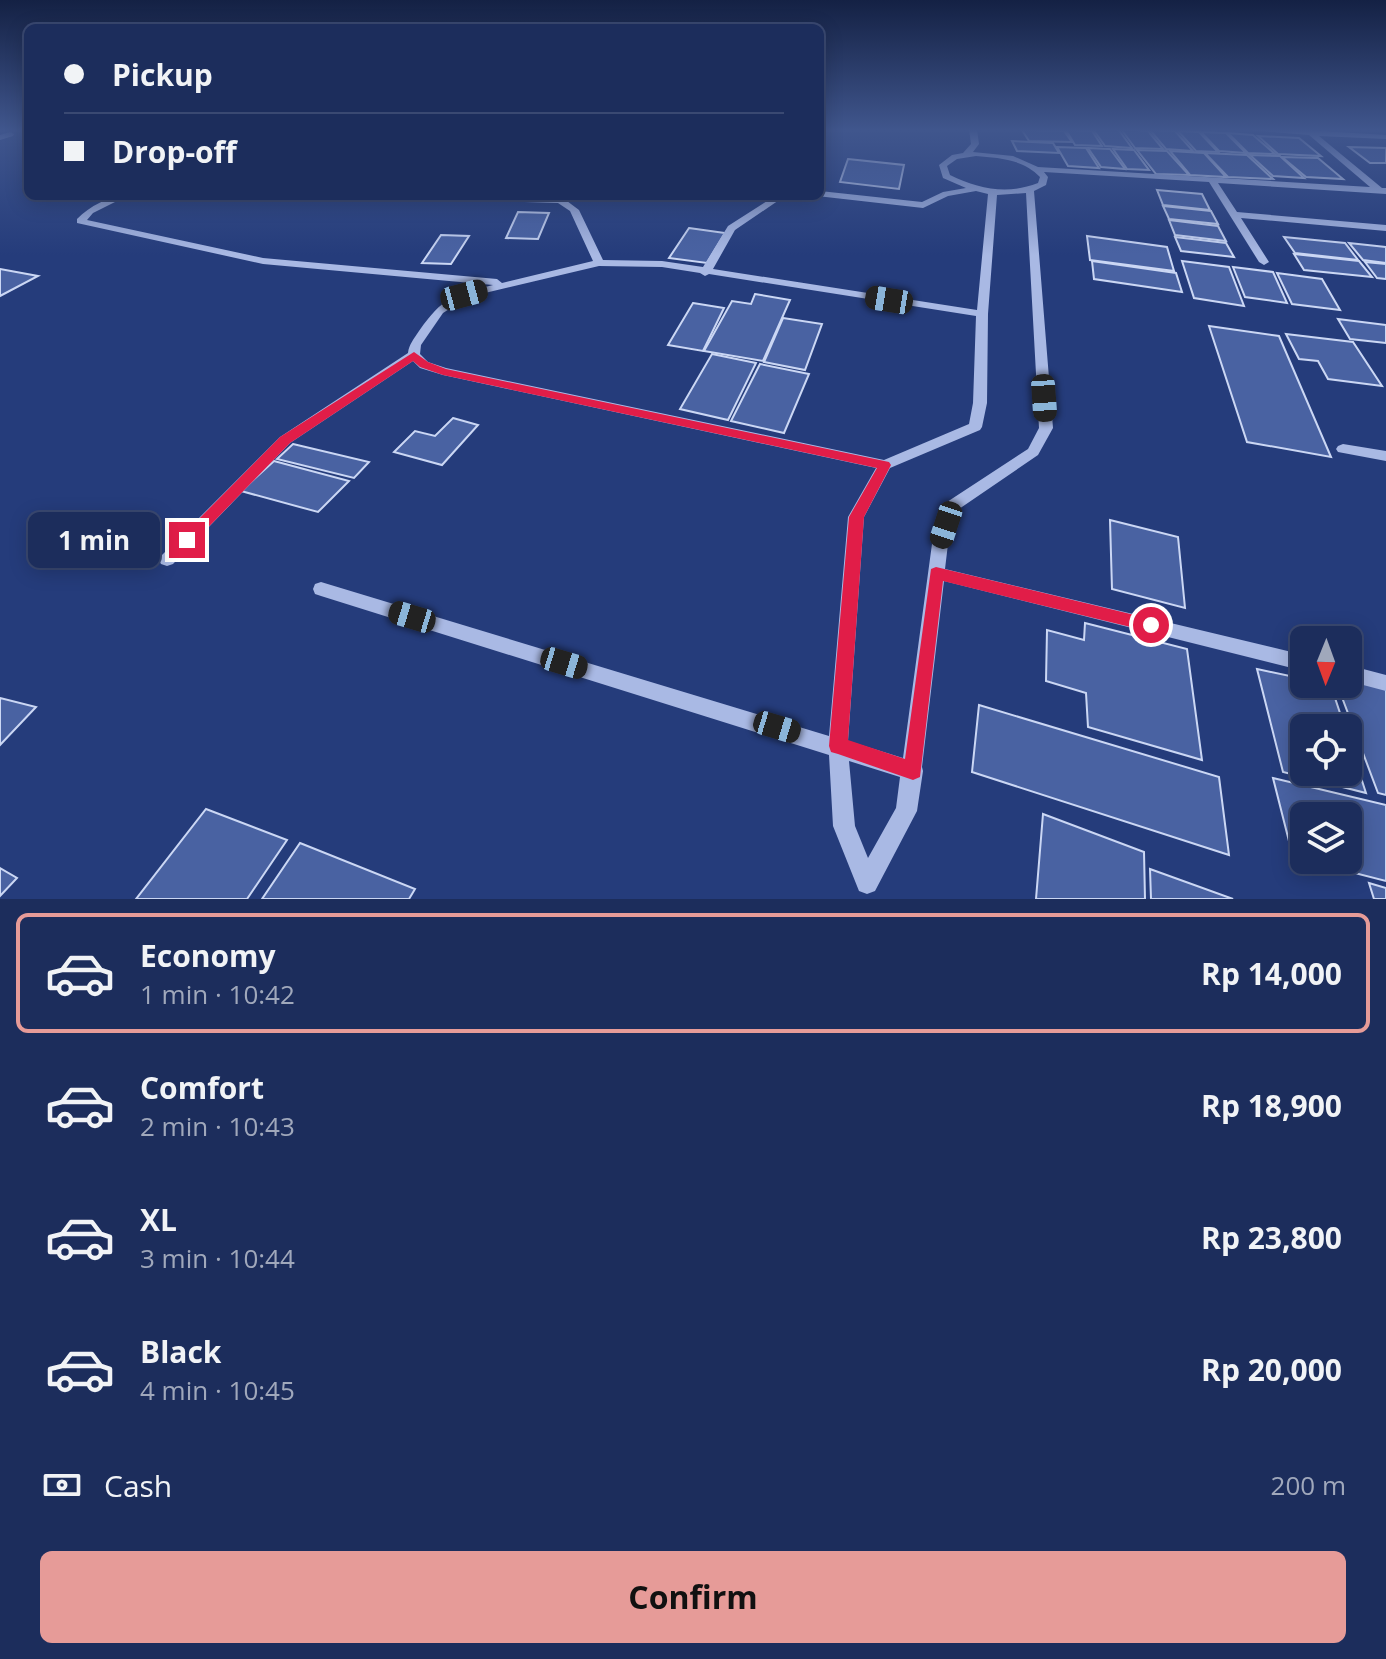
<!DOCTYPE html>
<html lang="en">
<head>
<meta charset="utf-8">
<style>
  :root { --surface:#1c2d5c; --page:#293965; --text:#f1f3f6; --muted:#a0a8bb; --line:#3a4972; --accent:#e69b98 }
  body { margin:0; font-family:"Open Sans",sans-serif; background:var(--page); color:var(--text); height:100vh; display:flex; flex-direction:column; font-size:30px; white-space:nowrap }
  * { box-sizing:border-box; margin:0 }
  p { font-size:26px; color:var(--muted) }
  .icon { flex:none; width:44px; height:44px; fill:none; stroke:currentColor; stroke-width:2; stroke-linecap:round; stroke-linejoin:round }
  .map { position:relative; height:899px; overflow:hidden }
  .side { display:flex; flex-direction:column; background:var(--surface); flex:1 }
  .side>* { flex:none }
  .banner { position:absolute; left:24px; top:24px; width:800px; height:176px; border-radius:12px; box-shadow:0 4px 20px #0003,0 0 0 2px var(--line); display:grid; align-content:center; height:176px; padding:0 40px; background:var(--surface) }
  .needle { width:52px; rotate:181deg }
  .tools { position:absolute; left:1290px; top:626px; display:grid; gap:16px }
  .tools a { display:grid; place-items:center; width:72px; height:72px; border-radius:12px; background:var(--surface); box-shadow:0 4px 20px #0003,0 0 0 2px var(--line); font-size:40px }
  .end { position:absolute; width:36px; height:36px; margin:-18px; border:10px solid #e11d48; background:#fff; box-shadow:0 0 0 4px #fff }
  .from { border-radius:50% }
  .bubble { position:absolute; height:56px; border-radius:12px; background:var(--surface); box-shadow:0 4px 20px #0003,0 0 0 2px var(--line); font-size:26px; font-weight:700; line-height:56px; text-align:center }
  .car { position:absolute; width:24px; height:48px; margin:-24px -12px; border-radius:10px; box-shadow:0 0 6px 2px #0007; background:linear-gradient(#222 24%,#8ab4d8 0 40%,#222 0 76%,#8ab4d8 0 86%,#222 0) }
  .banner b { display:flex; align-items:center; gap:28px; height:76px; font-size:30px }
  .banner b+b { border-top:2px solid var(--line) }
  .banner i { width:20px; height:20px; background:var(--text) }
  ul { padding:14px 0 0; list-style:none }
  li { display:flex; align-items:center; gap:24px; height:120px; margin:0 16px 12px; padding:0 24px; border:4px solid transparent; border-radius:12px }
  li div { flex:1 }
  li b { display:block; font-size:30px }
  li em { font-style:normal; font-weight:700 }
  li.current { border-color:var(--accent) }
  li>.icon { width:72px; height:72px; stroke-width:1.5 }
  .pay { display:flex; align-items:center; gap:20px; height:88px; padding:0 40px; font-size:30px }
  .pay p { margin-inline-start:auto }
  .action { display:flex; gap:16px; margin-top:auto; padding:16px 40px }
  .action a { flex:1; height:92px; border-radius:12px; background:var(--accent); color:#111; font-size:32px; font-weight:700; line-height:92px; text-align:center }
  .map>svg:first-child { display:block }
</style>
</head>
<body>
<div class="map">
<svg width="1386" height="899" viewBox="0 0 1386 899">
  <rect width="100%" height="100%" fill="#253c7b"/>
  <!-- building -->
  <g fill="#4962a2" stroke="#cbd7f4" stroke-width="2">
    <path d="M 1093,129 L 1118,129 L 1132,148 L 1105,146 Z"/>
    <path d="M 1121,129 L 1148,131 L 1163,149 L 1135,148 Z"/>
    <path d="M 1022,130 L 1064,131 L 1072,142 L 1029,141 Z"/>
    <path d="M 1066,130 L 1092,131 L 1102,146 L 1075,145 Z"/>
    <path d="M 1150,130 L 1175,131 L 1193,151 L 1166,149 Z"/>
    <path d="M 1178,131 L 1199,132 L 1218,152 L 1196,151 Z"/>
    <path d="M 1201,132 L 1226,133 L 1246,153 L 1219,151 Z"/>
    <path d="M 1228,133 L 1253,135 L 1275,154 L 1248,153 Z"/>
    <path d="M 1258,136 L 1299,138 L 1321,156 L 1278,154 Z"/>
    <path d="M 1012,141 L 1053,143 L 1059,153 L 1017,151 Z"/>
    <path d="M 1057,147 L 1086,148 L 1099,168 L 1068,166 Z"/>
    <path d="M 1349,147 L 1386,148 L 1386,163 L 1370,163 Z"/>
    <path d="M 1088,148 L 1110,149 L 1125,169 L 1101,167 Z"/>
    <path d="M 1113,149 L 1134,150 L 1149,170 L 1127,169 Z"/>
    <path d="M 1137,150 L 1167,151 L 1189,175 L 1156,174 Z"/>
    <path d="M 1170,151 L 1204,153 L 1226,177 L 1190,175 Z"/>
    <path d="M 1205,153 L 1247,155 L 1273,179 L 1228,177 Z"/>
    <path d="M 1250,155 L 1280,156 L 1304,178 L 1273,176 Z"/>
    <path d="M 1282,157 L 1318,158 L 1343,179 L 1306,177 Z"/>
    <path d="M 848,159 L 904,165 L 899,189 L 840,182 Z"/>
    <path d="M 1157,190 L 1202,194 L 1210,210 L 1163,205 Z"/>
    <path d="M 1163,206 L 1211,211 L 1218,224 L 1169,219 Z"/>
    <path d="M 518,212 L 549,213 L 538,239 L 506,238 Z"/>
    <path d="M 1169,220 L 1218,226 L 1226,241 L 1175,235 Z"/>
    <path d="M 689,228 L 725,233 L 707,263 L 669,258 Z"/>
    <path d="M 441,235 L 469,236 L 451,264 L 422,263 Z"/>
    <path d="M 1087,236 L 1167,247 L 1174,271 L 1090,260 Z"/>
    <path d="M 1175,237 L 1226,243 L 1234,257 L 1181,251 Z"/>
    <path d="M 1284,237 L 1345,243 L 1358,260 L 1295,253 Z"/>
    <path d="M 1349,243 L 1386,247 L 1386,263 L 1363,260 Z"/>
    <path d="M 1294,254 L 1359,261 L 1372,277 L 1304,270 Z"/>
    <path d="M 1092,261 L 1176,273 L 1182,292 L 1094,279 Z"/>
    <path d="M 1182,261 L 1229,267 L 1244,306 L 1194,298 Z"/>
    <path d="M 1365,262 L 1386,264 L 1386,279 L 1377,278 Z"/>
    <path d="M 1233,267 L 1273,272 L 1287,303 L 1245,297 Z"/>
    <path d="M 0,269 L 38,276 L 0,296 Z"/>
    <path d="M 1277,273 L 1322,279 L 1340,310 L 1292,304 Z"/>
    <path d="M 755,294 L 790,300 L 763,361 L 704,351 L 732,301 L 751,304 Z"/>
    <path d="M 693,303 L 724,308 L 703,351 L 668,345 Z"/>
    <path d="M 783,318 L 822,324 L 805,370 L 764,362 Z"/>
    <path d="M 1338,319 L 1386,325 L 1386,343 L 1350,339 Z"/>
    <path d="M 1209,326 L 1279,336 L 1331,457 L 1247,442 Z"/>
    <path d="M 1286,334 L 1353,342 L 1382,386 L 1328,379 L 1318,361 L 1299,359 Z"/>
    <path d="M 712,354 L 756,363 L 728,420 L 680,409 Z"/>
    <path d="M 760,364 L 809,374 L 784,433 L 731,421 Z"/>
    <path d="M 453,418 L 478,425 L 442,465 L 394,452 L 415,431 L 435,436 Z"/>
    <path d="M 293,444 L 369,462 L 354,478 L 277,459 Z"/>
    <path d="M 274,461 L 349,481 L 318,512 L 241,491 Z"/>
    <path d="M 1110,520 L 1178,537 L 1185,608 L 1112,589 Z"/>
    <path d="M 1085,623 L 1187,649 L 1202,760 L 1088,727 L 1086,693 L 1046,681 L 1047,630 L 1084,640 Z"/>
    <path d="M 1257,669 L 1304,679 L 1304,684 L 1331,686 L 1345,728 L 1304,728 L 1304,772 L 1348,772 L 1348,738 L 1366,793 L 1283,772 Z"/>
    <path d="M 1348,679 L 1386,687 L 1386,795 L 1378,793 L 1337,684 L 1348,684 Z"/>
    <path d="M 0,698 L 36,707 L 0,745 Z"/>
    <path d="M 979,705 L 1219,777 L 1229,855 L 972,772 Z"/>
    <path d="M 1273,778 L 1386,805 L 1386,881 L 1304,860 L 1348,860 L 1348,816 L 1304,816 L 1304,860 L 1293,857 Z"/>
    <path d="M 206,809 L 287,840 L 247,899 L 136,899 Z"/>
    <path d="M 1043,814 L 1144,852 L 1145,899 L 1036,899 Z"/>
    <path d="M 300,843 L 415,889 L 409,899 L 262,899 Z"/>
    <path d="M 0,868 L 17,878 L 0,896 Z"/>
    <path d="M 1150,869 L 1233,899 L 1151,899 Z"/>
    <path d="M 1369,883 L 1386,888 L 1386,899 L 1374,899 Z"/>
  </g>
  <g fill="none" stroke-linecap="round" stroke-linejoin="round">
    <!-- minor -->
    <g fill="#a9b9e4" fill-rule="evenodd">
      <path d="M 969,129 L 977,129 L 979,144 L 973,152 L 1013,156 L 1038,167 L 1370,187 L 1309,135 L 1235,129 L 1289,129 L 1386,135 L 1386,139 L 1319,136 L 1382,188 L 1386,188 L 1386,194 L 1218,183 L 1237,212 L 1386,225 L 1386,231 L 1241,218 L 1269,262 L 1264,265 L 1259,262 L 1209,182 L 1044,172 L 1048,177 L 1046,185 L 1034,191 L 1053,428 L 1038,455 L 959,509 L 948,544 L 945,569 L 1304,655 L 1304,671 L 944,581 L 922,767 L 923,771 L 917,811 L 875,891 L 867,894 L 859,891 L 833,826 L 829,755 L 321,596 L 315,594 L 313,589 L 315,584 L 321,582 L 829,736 L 848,517 L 876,468 L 443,375 L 420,368 L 413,361 L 290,443 L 173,564 L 167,566 L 161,564 L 159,560 L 161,556 L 280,437 L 408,353 C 409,344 414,339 419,331 C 443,297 454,294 493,285 L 263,264 L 77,223 L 77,219 C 90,206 108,196 127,196 L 93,213 L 87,220 L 263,258 L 497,279 L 502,283 L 593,261 L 570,211 L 558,203 L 429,199 L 425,196 L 563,198 L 579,210 L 603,260 L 662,261 L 703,267 L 728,226 L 775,196 L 785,196 L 735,230 L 713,269 L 977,310 L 988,194 L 976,191 L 948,196 L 923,208 L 817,196 L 820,196 L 820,191 L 922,202 L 943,192 L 966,188 L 943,178 L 939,165 L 952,155 L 963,153 L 971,144 ZM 976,156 C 999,158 1023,159 1040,177 L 1038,183 C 1007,195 979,189 950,175 L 947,166 L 957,159 ZM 1026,193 L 1039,428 L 1028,449 L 947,502 L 944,506 L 932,544 L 903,758 L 848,741 L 864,517 L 890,468 L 980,430 L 982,427 L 987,403 L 988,314 L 997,195 ZM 599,266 L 662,267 L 700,273 L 705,276 L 709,274 L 976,316 L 973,403 L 969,424 L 884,460 L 446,368 L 428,362 L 420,354 L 421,345 L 443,313 L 468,297 ZM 849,761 L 900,777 L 896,808 L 868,858 L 855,826 Z"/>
      <path d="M 10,132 L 14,134 L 13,136 L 0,140 L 0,135 Z"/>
      <path d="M 1343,444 L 1386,451 L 1386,461 L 1338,452 L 1336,449 L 1338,446 Z"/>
      <path d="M 1348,665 L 1386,675 L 1386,691 L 1348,681 Z"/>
    </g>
  </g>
  <!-- sky -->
  <linearGradient id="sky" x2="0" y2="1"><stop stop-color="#142144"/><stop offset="0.51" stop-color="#40568d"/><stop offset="1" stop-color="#40568d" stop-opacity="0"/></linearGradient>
  <rect width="1386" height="255" fill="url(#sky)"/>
  <!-- route -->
  <path fill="#e11d48" d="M 414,352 L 428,362 L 446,369 L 889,462 L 891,465 L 864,517 L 848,740 L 905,759 L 931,569 L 936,567 L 1151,619 L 1159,625 L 1151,632 L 943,581 L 920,777 L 913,780 L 838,754 L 831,752 L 829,746 L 849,517 L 877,468 L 443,375 L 420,367 L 413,361 L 290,443 L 192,544 L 182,544 L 182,536 L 280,437 Z"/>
</svg>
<div class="tools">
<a><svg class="needle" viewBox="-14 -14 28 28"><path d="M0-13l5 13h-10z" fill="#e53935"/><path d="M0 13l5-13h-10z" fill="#a0a8bb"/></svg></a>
<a><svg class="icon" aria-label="locate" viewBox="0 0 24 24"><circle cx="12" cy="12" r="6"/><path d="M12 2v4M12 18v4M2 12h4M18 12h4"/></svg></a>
<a><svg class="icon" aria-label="layers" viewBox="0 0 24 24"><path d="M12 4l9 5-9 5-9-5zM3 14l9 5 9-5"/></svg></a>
</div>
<i class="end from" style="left:1151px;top:625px"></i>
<i class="end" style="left:187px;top:540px"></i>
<div class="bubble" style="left:28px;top:512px;width:132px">1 min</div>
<i class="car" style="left:464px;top:295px;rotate:75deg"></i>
<i class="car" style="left:889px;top:300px;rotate:279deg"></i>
<i class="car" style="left:1044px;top:398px;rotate:176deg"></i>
<i class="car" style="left:946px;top:525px;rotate:198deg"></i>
<i class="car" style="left:412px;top:617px;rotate:287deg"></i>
<i class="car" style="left:564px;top:663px;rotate:107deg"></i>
<i class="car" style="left:777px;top:727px;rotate:107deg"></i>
<div class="banner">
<b><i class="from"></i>Pickup</b>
<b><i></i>Drop-off</b>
</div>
</div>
<section class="side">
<ul>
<li class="current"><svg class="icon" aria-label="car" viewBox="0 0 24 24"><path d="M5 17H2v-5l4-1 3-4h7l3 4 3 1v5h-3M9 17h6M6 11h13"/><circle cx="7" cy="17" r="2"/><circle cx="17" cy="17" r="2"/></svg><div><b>Economy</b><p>1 min · 10:42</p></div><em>Rp 14,000</em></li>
<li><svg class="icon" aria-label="car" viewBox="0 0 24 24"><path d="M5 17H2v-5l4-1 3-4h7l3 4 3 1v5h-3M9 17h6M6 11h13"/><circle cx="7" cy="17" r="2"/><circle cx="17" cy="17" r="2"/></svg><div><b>Comfort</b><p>2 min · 10:43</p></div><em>Rp 18,900</em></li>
<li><svg class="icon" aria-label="car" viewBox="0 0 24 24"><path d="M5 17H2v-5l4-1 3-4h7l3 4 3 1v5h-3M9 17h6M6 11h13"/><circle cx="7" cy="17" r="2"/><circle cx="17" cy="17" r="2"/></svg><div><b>XL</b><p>3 min · 10:44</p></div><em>Rp 23,800</em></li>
<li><svg class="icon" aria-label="car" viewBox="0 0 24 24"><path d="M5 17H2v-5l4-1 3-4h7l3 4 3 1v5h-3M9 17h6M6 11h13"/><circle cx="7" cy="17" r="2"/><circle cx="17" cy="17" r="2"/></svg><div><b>Black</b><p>4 min · 10:45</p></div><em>Rp 20,000</em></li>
</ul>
<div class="pay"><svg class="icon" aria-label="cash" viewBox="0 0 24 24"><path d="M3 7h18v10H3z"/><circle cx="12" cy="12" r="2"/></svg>Cash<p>200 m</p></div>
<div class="action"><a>Confirm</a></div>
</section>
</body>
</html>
